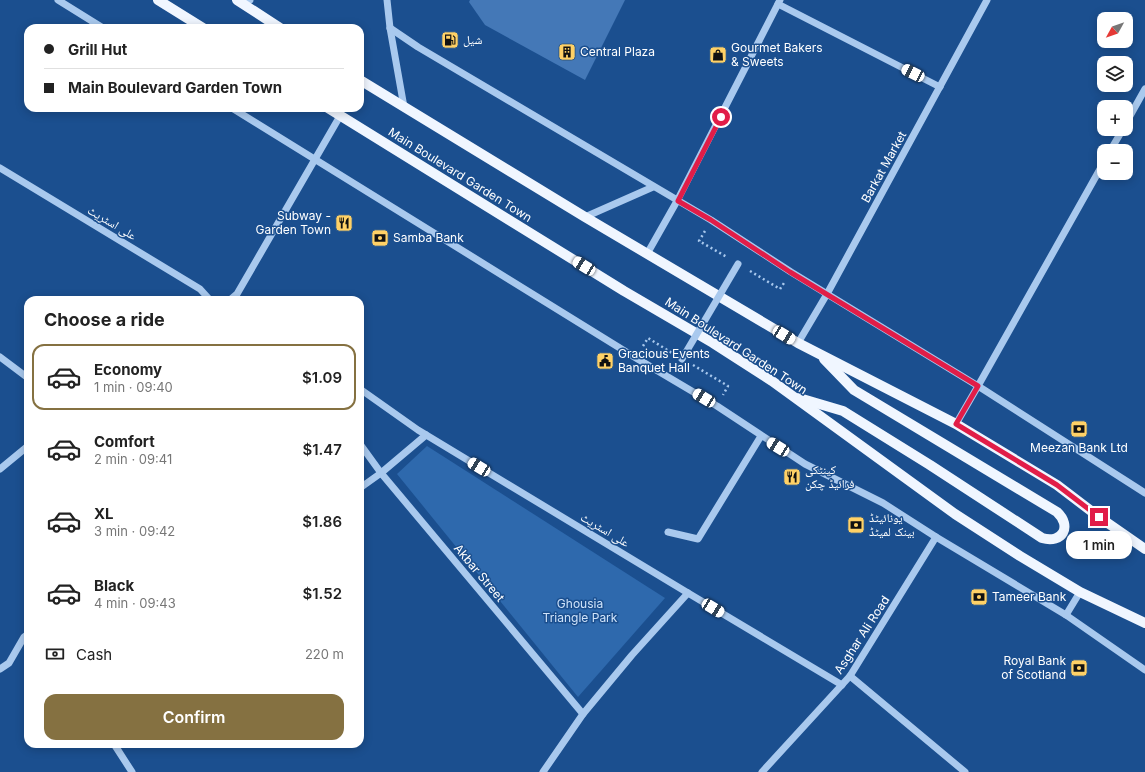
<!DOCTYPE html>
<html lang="en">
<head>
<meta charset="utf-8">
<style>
  :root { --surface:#fff; --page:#f6f6f6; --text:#222; --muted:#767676; --line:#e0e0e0; --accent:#857141 }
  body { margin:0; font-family:Inter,"Noto Naskh Arabic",sans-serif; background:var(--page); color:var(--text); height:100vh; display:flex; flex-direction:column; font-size:15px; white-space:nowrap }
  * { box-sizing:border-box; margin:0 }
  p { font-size:13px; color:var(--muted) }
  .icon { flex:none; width:22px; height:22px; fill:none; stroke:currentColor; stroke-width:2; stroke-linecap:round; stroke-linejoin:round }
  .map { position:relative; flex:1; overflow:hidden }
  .side { position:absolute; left:24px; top:296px; width:340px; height:452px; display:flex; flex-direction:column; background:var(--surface); border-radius:12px; box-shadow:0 2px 10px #0003 }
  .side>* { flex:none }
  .guide { position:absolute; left:24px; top:24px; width:340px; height:88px; border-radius:12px; box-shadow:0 2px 10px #0003; display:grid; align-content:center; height:88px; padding:0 20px; background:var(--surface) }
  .needle { width:26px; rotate:230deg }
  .buttons { position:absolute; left:1097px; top:12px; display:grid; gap:8px }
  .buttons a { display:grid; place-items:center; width:36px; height:36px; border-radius:8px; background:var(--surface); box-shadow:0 2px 10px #0003; font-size:20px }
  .end { position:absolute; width:18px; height:18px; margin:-9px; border:5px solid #e11d48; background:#fff; box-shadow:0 0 0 2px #fff }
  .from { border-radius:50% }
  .bubble { position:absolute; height:28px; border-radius:12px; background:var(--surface); box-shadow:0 2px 10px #0003; font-size:13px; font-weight:600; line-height:28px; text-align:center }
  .car { position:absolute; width:12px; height:24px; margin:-12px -6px; border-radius:5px; box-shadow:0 0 3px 1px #0007; background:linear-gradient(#fff 24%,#345 0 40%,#fff 0 76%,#345 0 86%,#fff 0) }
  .guide b { display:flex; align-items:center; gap:14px; height:38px; font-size:15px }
  .guide b+b { border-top:1px solid var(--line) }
  .guide i { width:10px; height:10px; background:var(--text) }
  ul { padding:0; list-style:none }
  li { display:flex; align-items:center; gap:12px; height:66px; margin:0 8px 6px; padding:0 12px; border:2px solid transparent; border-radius:12px }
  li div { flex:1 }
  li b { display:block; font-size:15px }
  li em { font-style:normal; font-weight:600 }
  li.active { border-color:var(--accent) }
  li>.icon { width:36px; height:36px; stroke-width:1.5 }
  h2 { padding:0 20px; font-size:18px; line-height:48px }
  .pay { display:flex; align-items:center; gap:10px; height:44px; padding:0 20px; font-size:15px }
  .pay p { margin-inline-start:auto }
  .action { display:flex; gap:8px; margin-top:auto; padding:8px 20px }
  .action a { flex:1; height:46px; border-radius:12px; background:var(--accent); color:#fff; font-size:16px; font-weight:600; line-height:46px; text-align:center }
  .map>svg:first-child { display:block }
</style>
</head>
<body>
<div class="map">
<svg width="1145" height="772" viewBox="0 0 1145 772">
  <rect width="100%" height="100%" fill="#1b4f8f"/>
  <!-- green -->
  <path fill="#2e69ad" d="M 427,446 L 665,598 L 578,697 L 397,474 Z"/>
  <!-- building -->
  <path fill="#4478b7" d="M 470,0 L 625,0 L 585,80 L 485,25 L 469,2 Z"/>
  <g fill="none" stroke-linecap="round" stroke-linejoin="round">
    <!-- path -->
    <g stroke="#a9c9ee" stroke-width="2.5" stroke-dasharray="2 3" stroke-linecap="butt">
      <path d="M 705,231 L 699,241 L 727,257"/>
      <path d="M 750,271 L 780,289 L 784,283"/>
      <path d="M 643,346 L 648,338 L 672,353"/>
      <path d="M 693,365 L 728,386 L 723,395"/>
    </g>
    <!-- minor -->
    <g stroke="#a9c9ee" stroke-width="7">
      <path d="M 58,0 L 103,28"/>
      <path d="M 387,0 L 390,28 L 404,107"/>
      <path d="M 238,1 L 250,0"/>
      <path d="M 778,4 L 940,87"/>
      <path d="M 390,28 L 418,47 L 711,220 L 791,272 L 978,386 L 1145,493"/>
      <path d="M 232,108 L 636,358 L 717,406 L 805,464 L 883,503 L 936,537 L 1066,615 L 1145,670"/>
      <path d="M 1126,123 L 1145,89"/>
      <path d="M 1110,151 L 1123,129"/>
      <path d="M 0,168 L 200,289 L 210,300"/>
      <path d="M 585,217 L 653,187"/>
      <path d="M 647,254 L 677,201 L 780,0"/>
      <path d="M 230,300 L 237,294 L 340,116"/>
      <path d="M 798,343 L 827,294 L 987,0"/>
      <path d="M 0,357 L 28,378"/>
      <path d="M 360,389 L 418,430 L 688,593 L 842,685"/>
      <path d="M 956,424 L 978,386 L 1104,162"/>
      <path d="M 360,444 L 381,473 L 583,714"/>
      <path d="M 0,469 L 28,446"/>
      <path d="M 360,488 L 381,473 L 426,435"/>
      <path d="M 668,532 L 698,539 L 761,436"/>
      <path d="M 1066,615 L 1080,592"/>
      <path d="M 0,669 L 9,663 L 24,637 L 28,634"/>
      <path d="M 850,676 L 965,772"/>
      <path d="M 114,744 L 132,772"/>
      <path d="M 543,772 L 583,714 L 632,655 L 688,593"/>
      <path d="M 762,772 L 850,676 L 936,537"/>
    </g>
    <!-- major -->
    <g stroke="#f0f6ff" stroke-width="10">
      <path d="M 158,0 L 203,28"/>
      <path d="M 237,0 L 280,28"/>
      <path d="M 360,80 L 585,217 L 798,343 L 956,424 L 1057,485 L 1099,517 L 1145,549"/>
      <path d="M 328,108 L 624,291 L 713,343 L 772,381 L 955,514 L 1020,556 L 1080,592 L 1145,623"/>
      <path d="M 799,398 L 843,411 L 930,465 L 1042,538 C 1063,544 1072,526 1057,512 L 854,390 L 824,359"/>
    </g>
    <!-- minor-bridge -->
    <path stroke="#a9c9ee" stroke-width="7" d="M 682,359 L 738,264"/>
  </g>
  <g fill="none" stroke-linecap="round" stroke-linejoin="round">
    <!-- route -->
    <path stroke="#e11d48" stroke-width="5" d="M 721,117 L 678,201 L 711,220 L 790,272 L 978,386 L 956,424 L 1057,485 L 1099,517"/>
  </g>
  <!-- icons -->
  <defs>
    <symbol id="fuel-square" viewBox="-11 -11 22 22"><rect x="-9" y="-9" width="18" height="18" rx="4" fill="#ffd166" stroke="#1b4f8f"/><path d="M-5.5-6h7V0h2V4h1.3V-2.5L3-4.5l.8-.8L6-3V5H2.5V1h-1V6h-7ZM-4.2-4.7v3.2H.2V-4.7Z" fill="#111"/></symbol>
    <symbol id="building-square" viewBox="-11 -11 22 22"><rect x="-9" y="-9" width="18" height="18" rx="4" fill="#ffd166" stroke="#1b4f8f"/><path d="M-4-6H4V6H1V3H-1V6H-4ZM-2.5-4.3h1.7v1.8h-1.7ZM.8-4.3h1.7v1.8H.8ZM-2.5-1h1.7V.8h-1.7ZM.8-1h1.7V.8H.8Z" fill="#111"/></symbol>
    <symbol id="shop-square" viewBox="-11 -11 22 22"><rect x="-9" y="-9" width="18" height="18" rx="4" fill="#ffd166" stroke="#1b4f8f"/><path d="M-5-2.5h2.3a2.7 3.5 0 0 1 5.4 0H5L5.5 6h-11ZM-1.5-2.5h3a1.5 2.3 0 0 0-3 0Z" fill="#111"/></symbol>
    <symbol id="restaurant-square" viewBox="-11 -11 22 22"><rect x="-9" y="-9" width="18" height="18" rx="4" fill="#ffd166" stroke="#1b4f8f"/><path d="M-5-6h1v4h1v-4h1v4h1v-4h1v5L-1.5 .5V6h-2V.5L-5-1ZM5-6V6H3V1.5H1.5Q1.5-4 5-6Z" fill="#111"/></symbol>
    <symbol id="bank-square" viewBox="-11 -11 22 22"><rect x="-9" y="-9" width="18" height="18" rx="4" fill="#ffd166" stroke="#1b4f8f"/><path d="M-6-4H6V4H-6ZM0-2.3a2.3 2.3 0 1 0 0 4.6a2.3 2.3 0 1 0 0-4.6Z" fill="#111"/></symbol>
    <symbol id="civic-square" viewBox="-11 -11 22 22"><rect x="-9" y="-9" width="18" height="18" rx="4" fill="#ffd166" stroke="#1b4f8f"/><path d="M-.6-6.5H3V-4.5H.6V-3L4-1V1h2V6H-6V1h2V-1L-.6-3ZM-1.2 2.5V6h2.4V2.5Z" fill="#111"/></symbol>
  </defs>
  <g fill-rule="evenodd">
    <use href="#fuel-square" x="440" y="30" width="20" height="20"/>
    <use href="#building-square" x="557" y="42" width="20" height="20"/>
    <use href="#shop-square" x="708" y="45" width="20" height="20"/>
    <use href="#restaurant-square" x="334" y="213" width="20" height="20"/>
    <use href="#bank-square" x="370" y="228" width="20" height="20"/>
    <use href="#civic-square" x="595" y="351" width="20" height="20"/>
    <use href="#bank-square" x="1069" y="419" width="20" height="20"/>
    <use href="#restaurant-square" x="782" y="467" width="20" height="20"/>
    <use href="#bank-square" x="846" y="515" width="20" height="20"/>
    <use href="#bank-square" x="969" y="587" width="20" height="20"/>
    <use href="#bank-square" x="1069" y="658" width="20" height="20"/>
  </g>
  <g text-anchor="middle" stroke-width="3" stroke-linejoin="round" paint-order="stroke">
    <!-- poi labels -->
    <g font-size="12" fill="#fff" stroke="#1b4f8f" text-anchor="start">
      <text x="463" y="44">شیل</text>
      <text x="731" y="52">Gourmet Bakers<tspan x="731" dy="14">&amp; Sweets</tspan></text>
      <text x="580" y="56">Central Plaza</text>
      <text x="331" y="220" text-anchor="end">Subway -<tspan x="331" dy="14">Garden Town</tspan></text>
      <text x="393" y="242">Samba Bank</text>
      <text x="618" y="358">Gracious Events<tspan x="618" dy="14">Banquet Hall</tspan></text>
      <text x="1079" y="452" text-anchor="middle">Meezan Bank Ltd</text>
      <text x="805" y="474">کینٹکی<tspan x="805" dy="14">فرائیڈ چکن</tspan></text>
      <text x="869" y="522">یونائیٹڈ<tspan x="869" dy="14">بینک لمیٹڈ</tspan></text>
      <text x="992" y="601">Tameer Bank</text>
      <text x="1066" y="665" text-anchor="end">Royal Bank<tspan x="1066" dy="14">of Scotland</tspan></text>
    </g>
    <!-- street labels -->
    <g font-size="12" fill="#fff" stroke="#1b4f8f">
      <text transform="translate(884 167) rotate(-61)" y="4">Barkat Market</text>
      <text transform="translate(460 175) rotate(32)" y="4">Main Boulevard Garden Town</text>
      <text transform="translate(112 223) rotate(31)" y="4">علی اسٹریٹ</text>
      <text transform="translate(736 346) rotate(33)" y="4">Main Boulevard Garden Town</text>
      <text transform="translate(605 530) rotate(31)" y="4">علی اسٹریٹ</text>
      <text transform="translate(479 573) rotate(50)" y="4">Akbar Street</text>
      <text transform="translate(862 635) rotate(-57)" y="4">Asghar Ali Road</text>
    </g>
    <!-- park labels -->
    <g font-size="12" fill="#cfe3fa" stroke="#1b4f8f">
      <text x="580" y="608">Ghousia<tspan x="580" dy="14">Triangle Park</tspan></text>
    </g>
  </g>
</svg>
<div class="buttons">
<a><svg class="needle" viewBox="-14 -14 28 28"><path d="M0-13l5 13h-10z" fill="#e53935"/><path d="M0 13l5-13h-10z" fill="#767676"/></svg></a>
<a><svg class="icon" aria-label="layers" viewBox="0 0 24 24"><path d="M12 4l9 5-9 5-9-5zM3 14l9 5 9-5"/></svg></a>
<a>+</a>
<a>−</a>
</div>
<i class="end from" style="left:721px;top:117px"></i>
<i class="end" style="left:1099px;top:517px"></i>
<div class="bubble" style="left:1066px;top:531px;width:66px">1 min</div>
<i class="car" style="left:913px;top:73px;rotate:297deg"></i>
<i class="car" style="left:584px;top:266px;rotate:302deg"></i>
<i class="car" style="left:784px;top:335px;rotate:121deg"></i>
<i class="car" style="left:704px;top:398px;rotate:301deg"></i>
<i class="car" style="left:778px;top:447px;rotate:302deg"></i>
<i class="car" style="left:479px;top:467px;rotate:301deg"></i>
<i class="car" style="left:713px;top:608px;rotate:121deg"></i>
<div class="guide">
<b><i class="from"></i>Grill Hut</b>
<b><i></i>Main Boulevard Garden Town</b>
</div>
<section class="side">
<h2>Choose a ride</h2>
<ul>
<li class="active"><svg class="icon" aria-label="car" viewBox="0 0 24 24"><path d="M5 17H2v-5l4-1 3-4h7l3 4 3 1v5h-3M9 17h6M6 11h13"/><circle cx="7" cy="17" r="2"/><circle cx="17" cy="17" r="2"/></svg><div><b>Economy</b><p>1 min · 09:40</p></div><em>$1.09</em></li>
<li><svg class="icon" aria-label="car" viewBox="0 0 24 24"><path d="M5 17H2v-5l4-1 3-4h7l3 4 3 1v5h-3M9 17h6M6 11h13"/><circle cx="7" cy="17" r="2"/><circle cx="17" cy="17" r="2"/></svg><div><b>Comfort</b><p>2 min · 09:41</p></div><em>$1.47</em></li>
<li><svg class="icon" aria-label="car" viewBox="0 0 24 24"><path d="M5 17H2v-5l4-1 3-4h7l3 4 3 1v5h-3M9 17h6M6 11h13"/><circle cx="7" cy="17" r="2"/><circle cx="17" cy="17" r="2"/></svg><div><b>XL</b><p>3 min · 09:42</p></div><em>$1.86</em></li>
<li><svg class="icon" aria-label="car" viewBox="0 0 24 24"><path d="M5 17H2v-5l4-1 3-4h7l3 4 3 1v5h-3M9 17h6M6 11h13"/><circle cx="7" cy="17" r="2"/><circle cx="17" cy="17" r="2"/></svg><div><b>Black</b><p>4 min · 09:43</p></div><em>$1.52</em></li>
</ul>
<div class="pay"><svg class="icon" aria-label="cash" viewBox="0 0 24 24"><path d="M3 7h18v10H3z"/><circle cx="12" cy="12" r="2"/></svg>Cash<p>220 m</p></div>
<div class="action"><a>Confirm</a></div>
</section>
</div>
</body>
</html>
